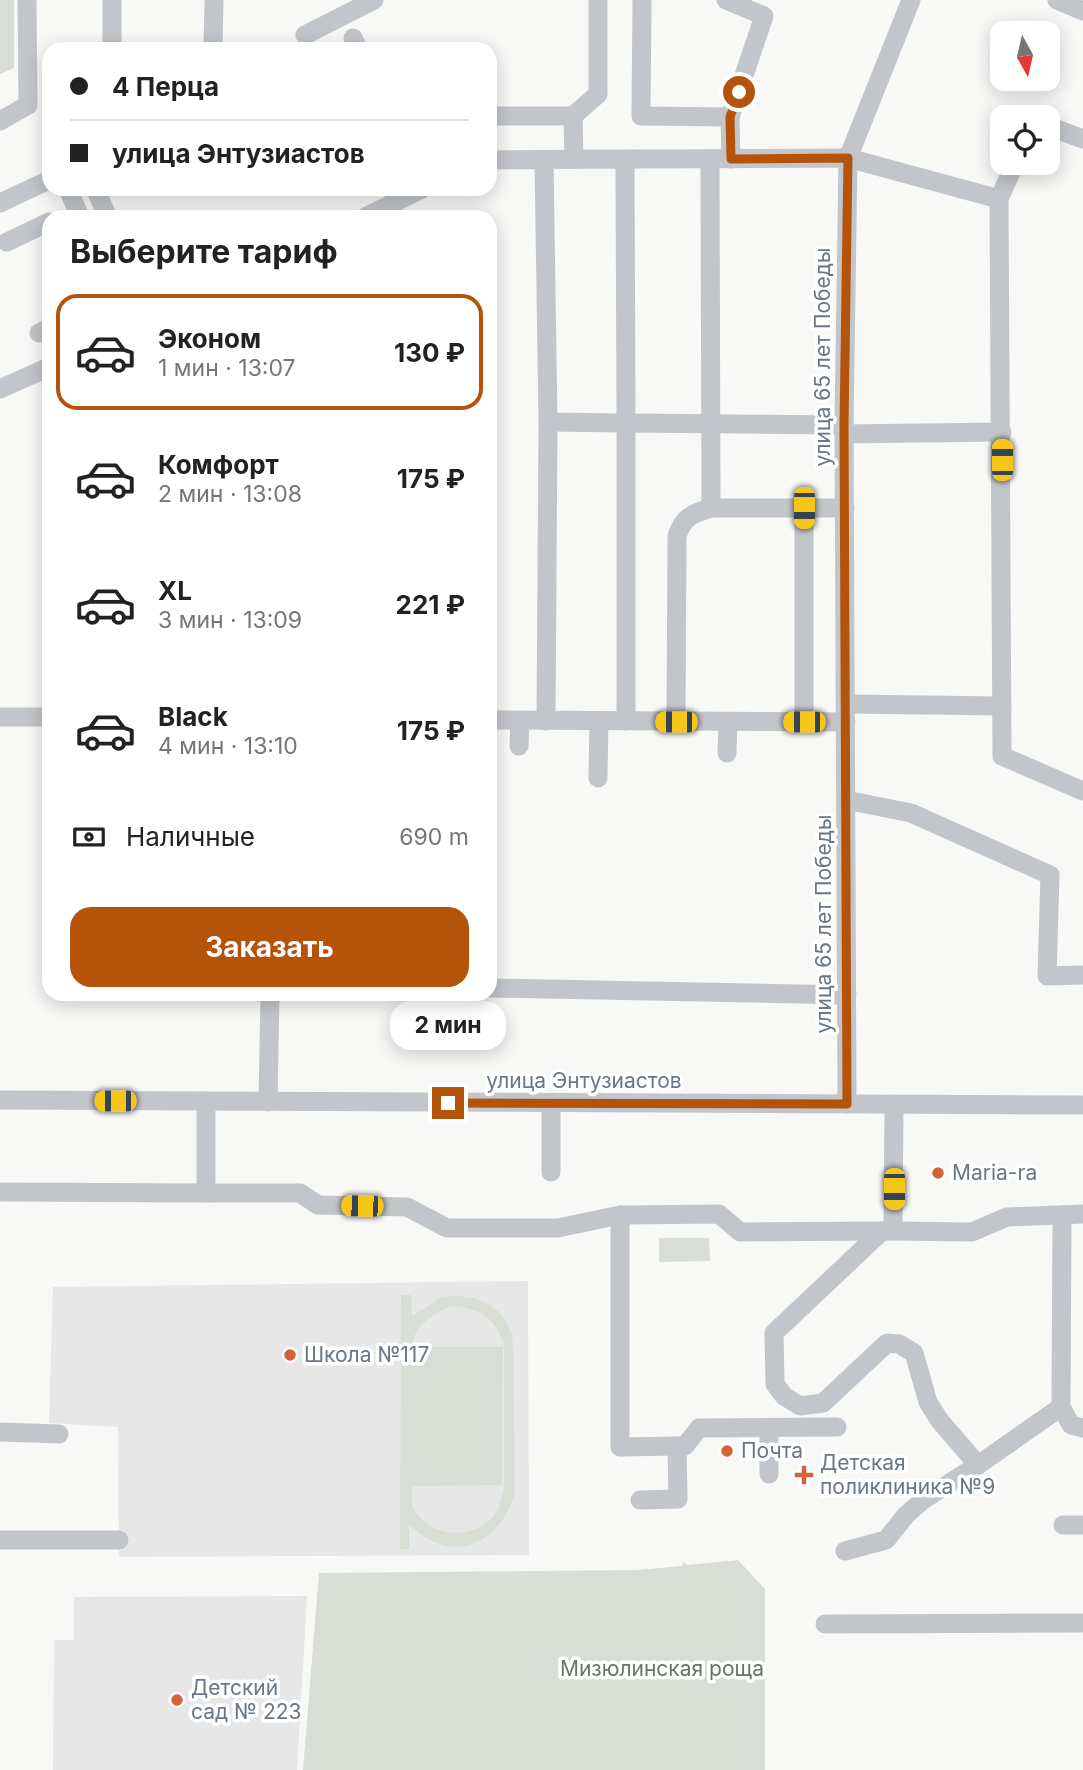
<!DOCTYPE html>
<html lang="ru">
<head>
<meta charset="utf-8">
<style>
  :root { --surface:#fff; --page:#f6f6f6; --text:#222; --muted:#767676; --line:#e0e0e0; --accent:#b45309 }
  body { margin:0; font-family:Inter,sans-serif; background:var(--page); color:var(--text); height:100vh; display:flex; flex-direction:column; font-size:26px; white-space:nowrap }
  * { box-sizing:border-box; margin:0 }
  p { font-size:23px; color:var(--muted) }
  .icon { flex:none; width:38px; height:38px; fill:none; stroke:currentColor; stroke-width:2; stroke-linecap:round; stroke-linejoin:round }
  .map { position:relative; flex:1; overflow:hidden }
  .drawer { position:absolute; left:42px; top:210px; width:455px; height:791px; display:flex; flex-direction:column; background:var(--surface); border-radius:21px; box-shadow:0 4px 18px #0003 }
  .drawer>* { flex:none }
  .guide { position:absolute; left:42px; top:42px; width:455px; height:154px; border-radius:21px; box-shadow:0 4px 18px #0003; display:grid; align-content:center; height:154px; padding:0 28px; background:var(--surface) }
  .needle { width:46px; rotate:172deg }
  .buttons { position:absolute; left:990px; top:21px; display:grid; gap:14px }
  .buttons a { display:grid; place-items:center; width:70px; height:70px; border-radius:14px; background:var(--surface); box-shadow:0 4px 18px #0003; font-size:35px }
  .end { position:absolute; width:32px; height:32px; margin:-16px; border:9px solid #b45309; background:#fff; box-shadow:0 0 0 4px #fff }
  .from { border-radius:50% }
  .bubble { position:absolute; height:49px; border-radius:21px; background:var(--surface); box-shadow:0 4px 18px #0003; font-size:23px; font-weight:700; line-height:49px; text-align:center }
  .car { position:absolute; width:21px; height:42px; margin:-21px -10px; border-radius:9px; box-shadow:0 0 5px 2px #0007; background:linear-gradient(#f5c518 24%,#345 0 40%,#f5c518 0 76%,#345 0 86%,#f5c518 0) }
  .guide b { display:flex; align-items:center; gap:24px; height:66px; font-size:26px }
  .guide b+b { border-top:2px solid var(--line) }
  .guide i { width:18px; height:18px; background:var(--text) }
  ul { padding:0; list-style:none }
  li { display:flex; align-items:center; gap:21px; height:116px; margin:0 14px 10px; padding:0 14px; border:4px solid transparent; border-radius:21px }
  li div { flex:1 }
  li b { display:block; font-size:26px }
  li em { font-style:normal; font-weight:700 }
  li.active { border-color:var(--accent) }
  li>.icon { width:63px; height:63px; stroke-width:1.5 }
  h2 { padding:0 28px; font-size:32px; line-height:84px }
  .pay { display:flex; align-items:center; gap:18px; height:77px; padding:0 28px; font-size:26px }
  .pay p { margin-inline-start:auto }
  .cta { display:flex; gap:14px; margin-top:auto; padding:14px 28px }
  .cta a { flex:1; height:80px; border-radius:21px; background:var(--accent); color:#fff; font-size:28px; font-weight:700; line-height:80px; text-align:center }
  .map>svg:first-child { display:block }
</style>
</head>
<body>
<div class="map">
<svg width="1083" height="1770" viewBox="0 0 1083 1770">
  <rect width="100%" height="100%" fill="#f8f8f6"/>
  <!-- built -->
  <g fill="#e6e7e6">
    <path d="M 528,1281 L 529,1555 L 119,1557 L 118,1427 L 49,1423 L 53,1287 Z"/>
    <path d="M 307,1596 L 297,1770 L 53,1770 L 54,1640 L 74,1640 L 74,1597 Z"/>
  </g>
  <!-- green -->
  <g fill="#d8ddd5" fill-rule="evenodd">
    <path d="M 0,0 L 14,0 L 14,68 L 0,74 Z"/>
    <path d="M 659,1238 L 709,1238 L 710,1261 L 659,1262 Z"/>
    <path d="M 401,1295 L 411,1295 L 412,1316 L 442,1297 L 458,1296 L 474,1298 L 487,1304 L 499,1312 L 508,1325 L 512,1335 L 513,1351 L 515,1491 C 508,1523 479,1555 443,1545 C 430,1542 419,1533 409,1525 L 409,1549 L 400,1549 ZM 451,1306 C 481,1309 492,1315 504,1343 L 504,1488 C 502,1498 499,1510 492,1518 C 471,1541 426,1537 413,1507 C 411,1501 412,1493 412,1486 L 502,1485 L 503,1347 L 412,1347 C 413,1326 434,1313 451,1306 Z"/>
    <path d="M 738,1560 L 765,1589 L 765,1770 L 303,1770 L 319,1573 L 637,1570 L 682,1566 L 683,1562 L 687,1565 Z"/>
  </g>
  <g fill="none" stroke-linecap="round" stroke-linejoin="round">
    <!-- minor -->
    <g stroke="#c2c5c9" stroke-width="19">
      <path d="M 112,0 L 112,49"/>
      <path d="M 642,0 L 641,116 L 730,117"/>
      <path d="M 726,0 L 764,16 L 730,117 L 731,159"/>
      <path d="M 1057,0 L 1083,11"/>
      <path d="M 305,35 L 374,0"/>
      <path d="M 353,38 L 358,49"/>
      <path d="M 213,49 L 214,0"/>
      <path d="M 490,116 L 573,116 L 598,94 L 598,0"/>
      <path d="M 573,116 L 574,159"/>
      <path d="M 0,121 L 28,105 L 27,0"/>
      <path d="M 1048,126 L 1083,139"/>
      <path d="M 625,159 L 848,158 L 999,199"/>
      <path d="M 710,159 L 711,508"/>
      <path d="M 490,160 L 625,159 L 626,423 L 548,422 L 544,160"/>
      <path d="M 1015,163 L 999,199 L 1002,756 L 1083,791"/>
      <path d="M 68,189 L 80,217"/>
      <path d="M 95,189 L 108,217"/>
      <path d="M 0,203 L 49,180"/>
      <path d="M 365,217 L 422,189"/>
      <path d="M 7,242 L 49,222"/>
      <path d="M 39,333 L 49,328"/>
      <path d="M 0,389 L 49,367"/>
      <path d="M 844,434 L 1002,432"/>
      <path d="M 804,508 L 804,722"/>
      <path d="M 846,704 L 1002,706"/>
      <path d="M 0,717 L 49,717"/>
      <path d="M 490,720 L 846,722"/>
      <path d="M 546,721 L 548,422"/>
      <path d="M 626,721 L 626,423 L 844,425"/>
      <path d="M 676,722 L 677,536 C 683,517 693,513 711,508 L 845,508"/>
      <path d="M 519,746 L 520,721"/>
      <path d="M 727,753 L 728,722"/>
      <path d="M 598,778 L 599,721"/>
      <path d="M 846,800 L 911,813 L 1050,875 L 1047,976 L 1083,975"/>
      <path d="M 490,988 L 847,995"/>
      <path d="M 0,1100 L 1083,1105"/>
      <path d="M 206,1101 L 206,1193 L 300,1193 L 318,1205 L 407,1207 L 447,1228 L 558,1228 L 620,1215 L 719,1214 L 740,1232 L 893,1231"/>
      <path d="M 268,1102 L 270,994"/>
      <path d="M 551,1103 L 551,1172"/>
      <path d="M 847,1104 L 844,425 L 848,158 L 911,0"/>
      <path d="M 894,1104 L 893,1231 L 972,1232 L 1007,1217 L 1083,1214"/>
      <path d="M 0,1192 L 206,1193"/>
      <path d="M 620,1215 L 620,1447 L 677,1446 L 678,1499 L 640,1500"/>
      <path d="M 1062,1215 L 1061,1407 L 1071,1425 L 1083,1428"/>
      <path d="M 882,1231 L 774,1333 L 775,1384 L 784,1396 L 800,1406 L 823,1403 L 887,1343 L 899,1344 L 914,1353 L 928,1402 L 940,1421 L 978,1465"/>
      <path d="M 0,1432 L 59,1434"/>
      <path d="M 677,1446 L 685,1446 L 699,1428 L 837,1427"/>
      <path d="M 769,1474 L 769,1428"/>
      <path d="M 1063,1525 L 1083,1525"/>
      <path d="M 0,1540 L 119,1540"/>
      <path d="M 845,1551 L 886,1540 L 906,1515 L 923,1500 L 978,1465 L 1061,1407"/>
      <path d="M 825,1624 L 1083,1623"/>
    </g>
  </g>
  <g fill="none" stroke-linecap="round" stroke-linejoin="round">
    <!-- route -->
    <path stroke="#b45309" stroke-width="9" d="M 448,1103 L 847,1104 L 844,425 L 848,158 L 731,159 L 730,117 L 739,92"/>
  </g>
  <!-- markers -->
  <g fill="#d56238" stroke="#fff" stroke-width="2.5">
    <circle cx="938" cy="1173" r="7"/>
    <circle cx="290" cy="1355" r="7"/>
    <circle cx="727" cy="1451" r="7"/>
    <path d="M800.5 1464.5h7v7h7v7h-7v7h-7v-7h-7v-7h7z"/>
    <circle cx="177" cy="1700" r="7"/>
  </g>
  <g text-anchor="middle" stroke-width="7" stroke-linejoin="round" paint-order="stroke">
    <!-- street labels -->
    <g font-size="21" fill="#6a7784" stroke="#fff">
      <text transform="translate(823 357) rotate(-90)" y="7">улица 65 лет Победы</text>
      <text transform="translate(824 924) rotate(-90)" y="7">улица 65 лет Победы</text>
      <text x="584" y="1088">улица Энтузиастов</text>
    </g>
    <!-- poi labels -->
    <g font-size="21" fill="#6a7784" stroke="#fff" text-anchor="start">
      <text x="952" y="1180">Maria-ra</text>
      <text x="304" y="1362">Школа №117</text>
      <text x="741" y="1458">Почта</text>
      <text x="820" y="1470">Детская<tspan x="820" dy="24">поликлиника №9</tspan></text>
      <text x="191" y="1695">Детский<tspan x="191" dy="24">сад № 223</tspan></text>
    </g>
    <!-- park labels -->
    <g font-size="21" fill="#667764" stroke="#fff">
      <text x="662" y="1676">Мизюлинская роща</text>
    </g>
  </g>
</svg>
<div class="buttons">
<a><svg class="needle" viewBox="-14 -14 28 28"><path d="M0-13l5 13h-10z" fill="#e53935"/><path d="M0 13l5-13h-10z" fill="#767676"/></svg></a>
<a><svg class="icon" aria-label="locate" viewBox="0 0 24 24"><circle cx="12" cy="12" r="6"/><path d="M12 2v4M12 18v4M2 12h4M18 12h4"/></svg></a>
</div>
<i class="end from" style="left:739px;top:92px"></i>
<i class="end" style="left:448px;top:1103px"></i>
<div class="bubble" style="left:390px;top:1001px;width:116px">2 мин</div>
<i class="car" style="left:1002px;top:460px;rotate:0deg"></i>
<i class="car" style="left:804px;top:508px;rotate:180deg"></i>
<i class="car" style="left:676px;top:722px;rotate:270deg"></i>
<i class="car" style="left:804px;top:722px;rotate:270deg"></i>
<i class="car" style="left:115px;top:1101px;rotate:270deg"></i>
<i class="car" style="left:894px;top:1189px;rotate:180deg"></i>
<i class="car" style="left:362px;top:1206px;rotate:271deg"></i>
<div class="guide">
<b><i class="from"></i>4 Перца</b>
<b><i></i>улица Энтузиастов</b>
</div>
<section class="drawer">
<h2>Выберите тариф</h2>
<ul>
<li class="active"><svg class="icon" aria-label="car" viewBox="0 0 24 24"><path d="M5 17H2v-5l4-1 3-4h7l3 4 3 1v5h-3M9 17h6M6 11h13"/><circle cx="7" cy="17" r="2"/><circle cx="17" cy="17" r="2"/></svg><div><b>Эконом</b><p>1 мин · 13:07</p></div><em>130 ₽</em></li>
<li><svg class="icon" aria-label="car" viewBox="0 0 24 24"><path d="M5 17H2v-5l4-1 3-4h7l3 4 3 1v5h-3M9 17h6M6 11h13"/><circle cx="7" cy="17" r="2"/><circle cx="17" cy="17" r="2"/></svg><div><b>Комфорт</b><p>2 мин · 13:08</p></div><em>175 ₽</em></li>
<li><svg class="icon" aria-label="car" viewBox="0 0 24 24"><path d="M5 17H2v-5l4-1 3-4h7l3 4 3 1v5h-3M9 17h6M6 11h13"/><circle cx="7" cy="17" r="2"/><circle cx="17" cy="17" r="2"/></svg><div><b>XL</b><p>3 мин · 13:09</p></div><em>221 ₽</em></li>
<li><svg class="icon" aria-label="car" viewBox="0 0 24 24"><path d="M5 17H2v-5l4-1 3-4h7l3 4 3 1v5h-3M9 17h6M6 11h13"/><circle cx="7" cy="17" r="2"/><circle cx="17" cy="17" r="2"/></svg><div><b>Black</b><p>4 мин · 13:10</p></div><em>175 ₽</em></li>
</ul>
<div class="pay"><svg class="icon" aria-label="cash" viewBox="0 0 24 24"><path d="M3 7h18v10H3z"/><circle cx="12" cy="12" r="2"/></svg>Наличные<p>690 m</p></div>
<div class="cta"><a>Заказать</a></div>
</section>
</div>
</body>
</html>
